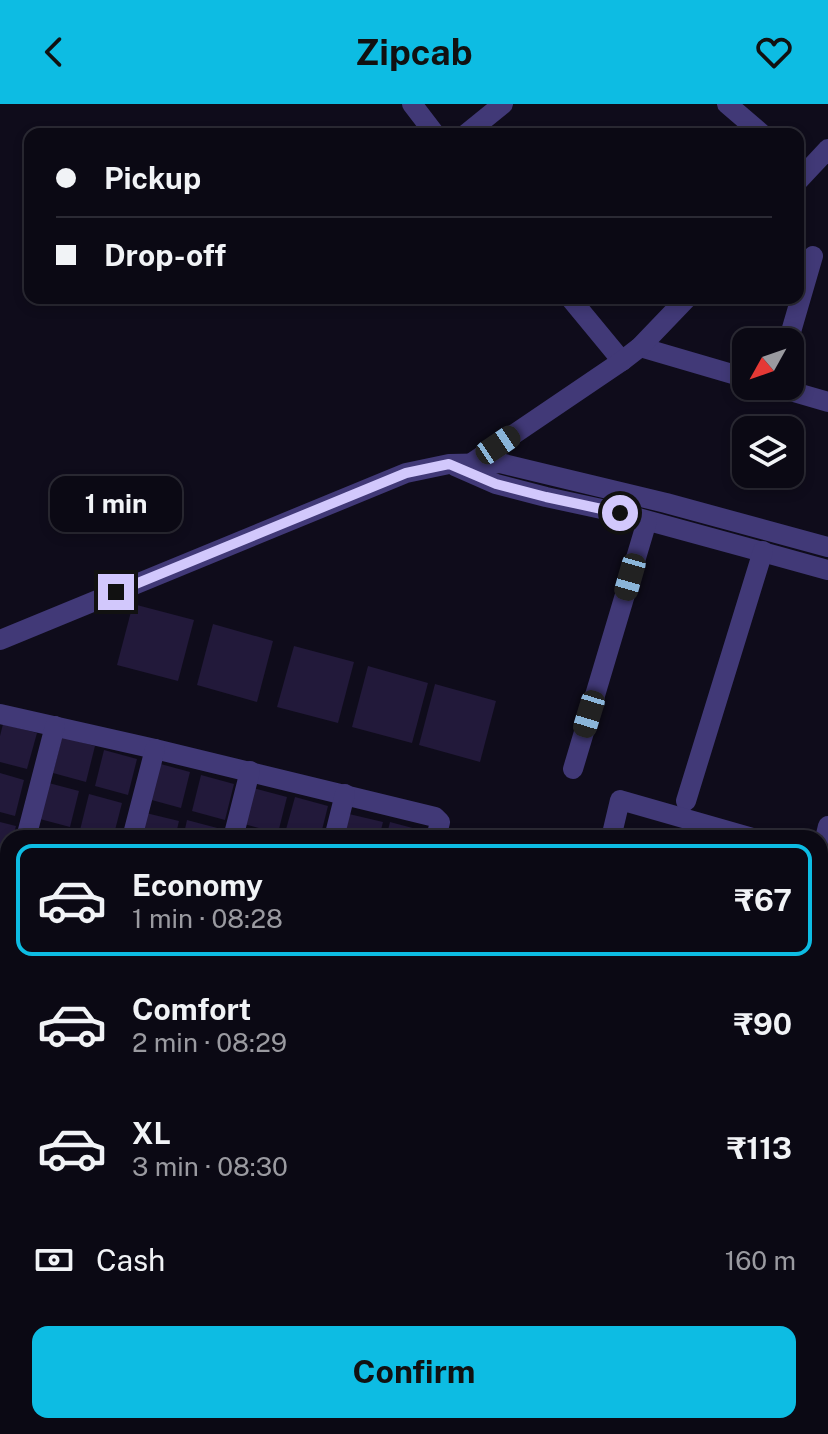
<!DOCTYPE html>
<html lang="en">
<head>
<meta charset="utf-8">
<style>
  :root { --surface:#0b0914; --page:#191722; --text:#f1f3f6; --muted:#9a9aa0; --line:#2b2a34; --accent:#0dbce3 }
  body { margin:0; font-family:"Public Sans",sans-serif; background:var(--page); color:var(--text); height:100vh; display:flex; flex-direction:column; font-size:30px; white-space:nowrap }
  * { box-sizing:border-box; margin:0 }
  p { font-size:26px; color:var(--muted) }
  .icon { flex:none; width:44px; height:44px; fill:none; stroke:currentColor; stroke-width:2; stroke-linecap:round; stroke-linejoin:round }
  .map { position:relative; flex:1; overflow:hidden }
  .details { position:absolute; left:0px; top:726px; width:828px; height:604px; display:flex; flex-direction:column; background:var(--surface); border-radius:24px 24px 0 0; box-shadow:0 4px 12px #0003,0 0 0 2px var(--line) }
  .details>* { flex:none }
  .hud { position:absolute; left:24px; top:24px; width:780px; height:176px; border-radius:16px; box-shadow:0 4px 12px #0003,0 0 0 2px var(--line); display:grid; align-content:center; height:176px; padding:0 32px; background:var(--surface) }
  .needle { width:52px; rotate:230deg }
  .buttons { position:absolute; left:732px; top:224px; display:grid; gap:16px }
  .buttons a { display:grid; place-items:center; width:72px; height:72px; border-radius:16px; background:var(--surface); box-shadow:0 4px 12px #0003,0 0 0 2px var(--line); font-size:40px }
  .end { position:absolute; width:36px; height:36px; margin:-18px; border:10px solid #d2c8fc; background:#111; box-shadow:0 0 0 4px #111 }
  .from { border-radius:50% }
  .bubble { position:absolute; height:56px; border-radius:16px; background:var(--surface); box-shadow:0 4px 12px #0003,0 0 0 2px var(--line); font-size:26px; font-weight:700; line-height:56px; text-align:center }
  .car { position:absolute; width:24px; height:48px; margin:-24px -12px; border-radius:10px; box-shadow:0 0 6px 2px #0007; background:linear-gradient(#222 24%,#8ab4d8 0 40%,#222 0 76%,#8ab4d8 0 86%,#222 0) }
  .hud b { display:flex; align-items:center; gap:28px; height:76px; font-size:30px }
  .hud b+b { border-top:2px solid var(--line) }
  .hud i { width:20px; height:20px; background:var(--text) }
  ul { padding:14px 0 0; list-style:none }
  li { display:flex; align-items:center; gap:24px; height:112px; margin:0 16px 12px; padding:0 16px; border:4px solid transparent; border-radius:16px }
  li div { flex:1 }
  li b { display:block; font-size:30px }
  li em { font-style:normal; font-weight:700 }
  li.on { border-color:var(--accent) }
  li>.icon { width:72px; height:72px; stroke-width:1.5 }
  .pay { display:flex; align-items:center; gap:20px; height:88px; padding:0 32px; font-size:30px }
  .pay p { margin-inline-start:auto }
  .primary-button { display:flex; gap:16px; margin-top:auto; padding:16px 32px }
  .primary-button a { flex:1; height:92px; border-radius:16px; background:var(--accent); color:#111; font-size:32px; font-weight:700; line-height:92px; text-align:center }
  header { display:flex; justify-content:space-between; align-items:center; height:104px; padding:0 32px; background:var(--accent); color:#111; font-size:36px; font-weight:700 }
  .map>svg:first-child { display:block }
</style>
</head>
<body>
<header><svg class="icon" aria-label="back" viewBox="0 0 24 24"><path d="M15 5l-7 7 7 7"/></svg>Zipcab<svg class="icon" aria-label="heart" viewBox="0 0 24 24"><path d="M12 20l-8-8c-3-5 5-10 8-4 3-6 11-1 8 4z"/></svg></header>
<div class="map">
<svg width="828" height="1330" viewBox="0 0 828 1330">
  <rect width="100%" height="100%" fill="#0f0c1b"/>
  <!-- building -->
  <g fill="#22193a">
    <path d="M 133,500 L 194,516 L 178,577 L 117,561 Z"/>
    <path d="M 213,520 L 273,537 L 257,598 L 197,581 Z"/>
    <path d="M 294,542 L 354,558 L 338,619 L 277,603 Z"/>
    <path d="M 368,562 L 428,579 L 412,639 L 352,623 Z"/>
    <path d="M 435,580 L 496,597 L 480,658 L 419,641 Z"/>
    <path d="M 3,620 L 37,629 L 27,665 L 0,658 L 0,632 Z"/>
    <path d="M 62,633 L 95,642 L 86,678 L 53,669 Z"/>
    <path d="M 104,646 L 137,655 L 128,691 L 95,682 Z"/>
    <path d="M 157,659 L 190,668 L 181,704 L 148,695 Z"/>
    <path d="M 0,669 L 24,676 L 15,712 L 0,708 Z"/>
    <path d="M 201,671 L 234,680 L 225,716 L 192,707 Z"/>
    <path d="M 45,678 L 79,687 L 70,723 L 36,714 Z"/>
    <path d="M 253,684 L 287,693 L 278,729 L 244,720 Z"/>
    <path d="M 89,690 L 122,699 L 113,734 L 80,726 Z"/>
    <path d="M 295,693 L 328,702 L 320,734 L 303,734 L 285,729 Z"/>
    <path d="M 146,709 L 179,717 L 175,734 L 139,734 Z"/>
    <path d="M 349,710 L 383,718 L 379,734 L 343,734 Z"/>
    <path d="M 187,716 L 221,725 L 219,734 L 183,734 Z"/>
    <path d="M 0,718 L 16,722 L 13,734 L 8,734 L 7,758 L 0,756 Z"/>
    <path d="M 390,718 L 424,727 L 422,734 L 386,734 Z"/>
    <path d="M 35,725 L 65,733 L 65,734 L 33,734 Z"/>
  </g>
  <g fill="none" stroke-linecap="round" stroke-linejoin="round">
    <!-- street -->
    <g stroke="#413977" stroke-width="20">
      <path d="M 412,0 L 435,30"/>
      <path d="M 727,0 L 762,30"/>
      <path d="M 466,30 L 503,0"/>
      <path d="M 798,77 L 828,45"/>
      <path d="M 570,194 L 622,257"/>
      <path d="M 788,238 L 813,152"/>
      <path d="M 640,243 L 746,274"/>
      <path d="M 773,282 L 828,298"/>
      <path d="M 473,358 L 622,257 L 640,243 L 687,194"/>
      <path d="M 455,362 L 496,380 L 546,393 L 620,409 L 828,466"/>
      <path d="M 0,536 L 406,369 L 449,360 L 500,359 L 666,399 L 828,443"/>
      <path d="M 0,610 L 155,645 L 435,713 L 440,718 L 436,734"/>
      <path d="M 573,665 L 647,417"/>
      <path d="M 686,697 L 763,447"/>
      <path d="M 26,734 L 55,622"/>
      <path d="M 132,734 L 155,645"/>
      <path d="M 233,734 L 250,667"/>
      <path d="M 334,734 L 345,690"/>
      <path d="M 611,734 L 620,696 L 753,734"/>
      <path d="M 820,755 L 828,722"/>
      <path d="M 0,829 L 8,831"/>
      <path d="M 0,927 L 8,929"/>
      <path d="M 576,1322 L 608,1330"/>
      <path d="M 699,1322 L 729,1330"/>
      <path d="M 154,1330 L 156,1322"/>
      <path d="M 351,1330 L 353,1322"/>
      <path d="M 559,1330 L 561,1322"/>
      <path d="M 681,1330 L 683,1322"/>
      <path d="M 821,1330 L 828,1297"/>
    </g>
    <!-- secondary -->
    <g stroke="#7565f6" stroke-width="20">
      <path d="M 0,1110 L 7,1141"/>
      <path d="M 0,1182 L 8,1180"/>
      <path d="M 0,1322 L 0,1330"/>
      <path d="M 25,1322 L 25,1330"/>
    </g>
  </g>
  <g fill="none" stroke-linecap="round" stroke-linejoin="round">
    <!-- route -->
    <path stroke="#d2c8fc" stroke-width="10" d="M 116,488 L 406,369 L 449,360 L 496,380 L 546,393 L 620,409"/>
  </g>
</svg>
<div class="buttons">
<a><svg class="needle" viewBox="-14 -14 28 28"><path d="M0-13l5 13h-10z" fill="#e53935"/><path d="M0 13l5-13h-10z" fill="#9a9aa0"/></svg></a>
<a><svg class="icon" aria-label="layers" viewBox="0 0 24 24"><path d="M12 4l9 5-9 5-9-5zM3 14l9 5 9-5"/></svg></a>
</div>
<i class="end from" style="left:620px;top:409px"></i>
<i class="end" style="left:116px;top:488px"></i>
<div class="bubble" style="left:50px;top:372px;width:132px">1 min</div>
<i class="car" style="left:498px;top:341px;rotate:56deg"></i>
<i class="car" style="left:630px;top:473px;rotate:196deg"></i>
<i class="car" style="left:589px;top:610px;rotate:197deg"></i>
<div class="hud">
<b><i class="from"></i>Pickup</b>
<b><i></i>Drop-off</b>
</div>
<section class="details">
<ul>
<li class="on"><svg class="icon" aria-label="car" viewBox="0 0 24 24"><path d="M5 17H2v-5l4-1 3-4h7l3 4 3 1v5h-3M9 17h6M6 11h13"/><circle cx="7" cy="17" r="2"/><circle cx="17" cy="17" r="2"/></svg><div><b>Economy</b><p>1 min · 08:28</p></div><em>₹67</em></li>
<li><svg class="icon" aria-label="car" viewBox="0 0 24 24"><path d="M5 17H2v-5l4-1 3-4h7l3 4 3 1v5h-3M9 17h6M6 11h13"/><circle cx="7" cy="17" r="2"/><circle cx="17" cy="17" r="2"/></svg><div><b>Comfort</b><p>2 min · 08:29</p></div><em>₹90</em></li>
<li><svg class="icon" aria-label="car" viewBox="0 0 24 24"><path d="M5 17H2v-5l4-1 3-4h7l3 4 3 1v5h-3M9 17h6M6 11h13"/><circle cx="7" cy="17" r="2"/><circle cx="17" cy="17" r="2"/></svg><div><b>XL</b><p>3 min · 08:30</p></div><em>₹113</em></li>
</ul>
<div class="pay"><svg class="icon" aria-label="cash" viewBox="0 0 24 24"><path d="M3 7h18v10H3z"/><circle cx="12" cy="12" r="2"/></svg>Cash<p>160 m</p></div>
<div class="primary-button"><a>Confirm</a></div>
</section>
</div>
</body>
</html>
